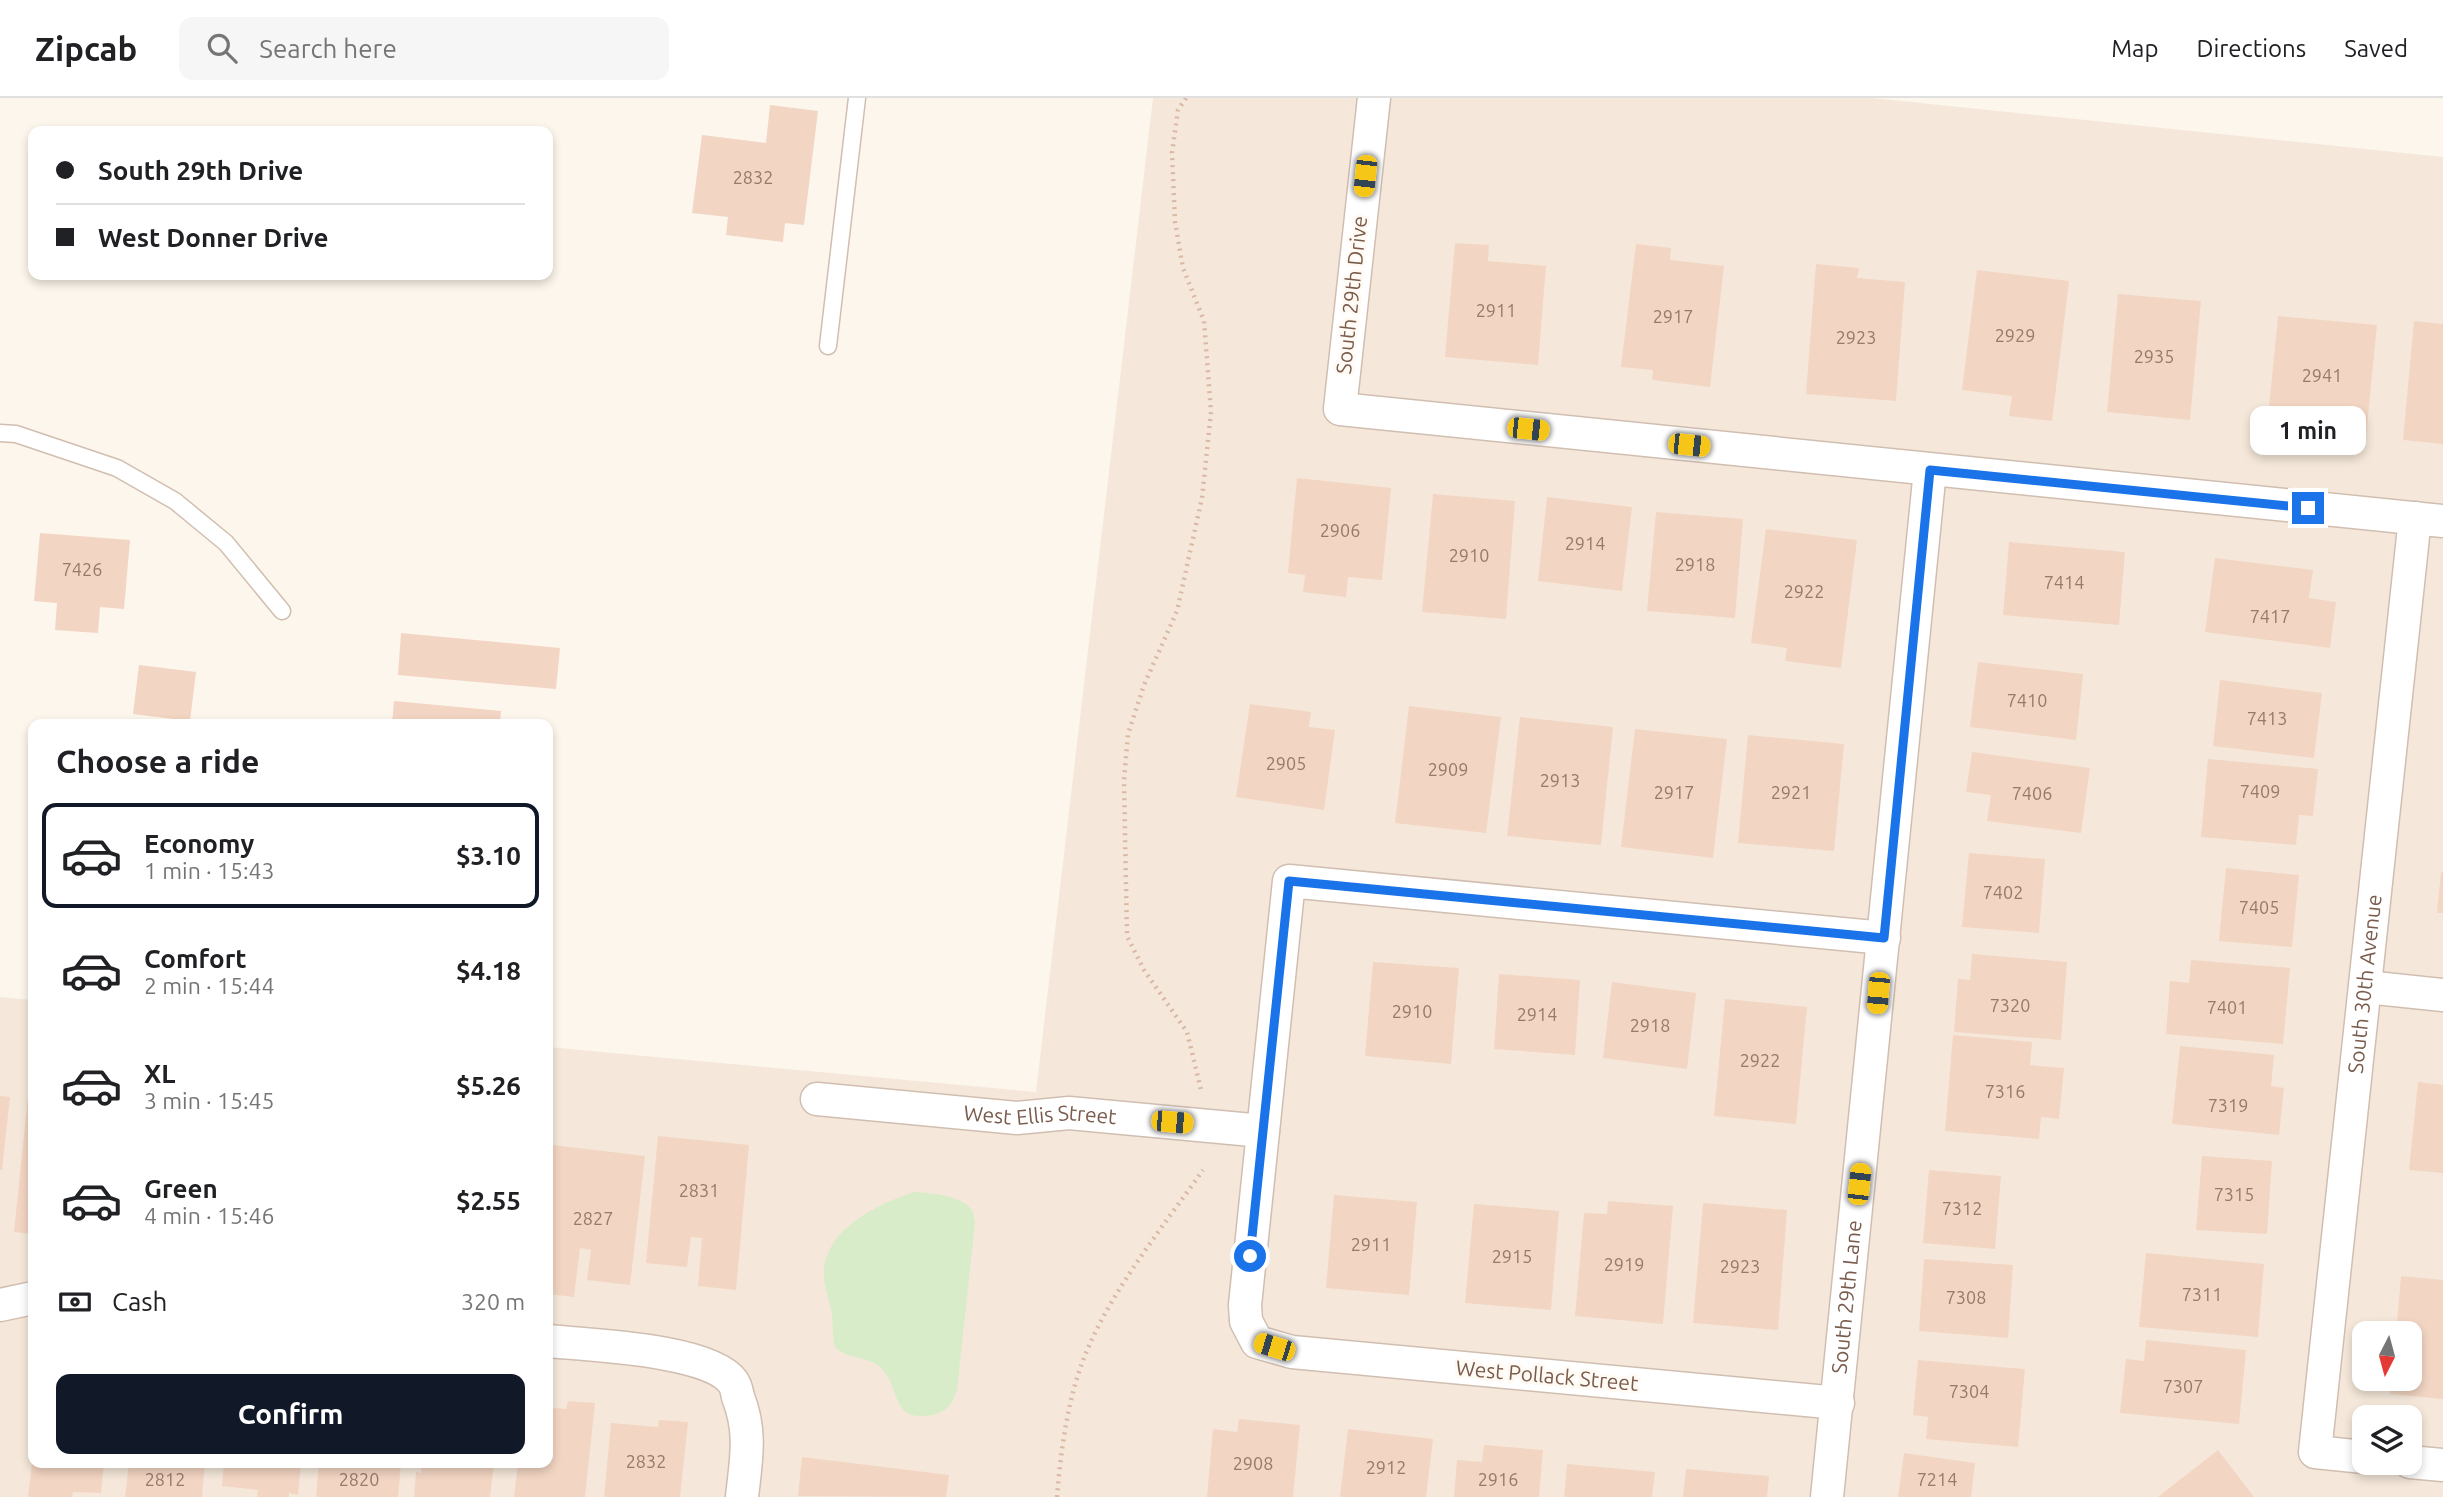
<!DOCTYPE html>
<html lang="en">
<head>
<meta charset="utf-8">
<style>
  :root { --surface:#fff; --page:#f6f6f6; --text:#202124; --muted:#757577; --line:#e0e0e0; --accent:#111827 }
  body { margin:0; font-family:Ubuntu,sans-serif; background:var(--page); color:var(--text); height:100vh; display:flex; flex-direction:column; font-size:26px; white-space:nowrap }
  * { box-sizing:border-box; margin:0 }
  p { font-size:23px; color:var(--muted) }
  .icon { flex:none; width:38px; height:38px; fill:none; stroke:currentColor; stroke-width:2; stroke-linecap:round; stroke-linejoin:round }
  .map { position:relative; flex:1; overflow:hidden }
  .sheet { position:absolute; left:28px; top:621px; width:525px; height:749px; display:flex; flex-direction:column; background:var(--surface); border-radius:14px; box-shadow:0 4px 10px #0003 }
  .sheet>* { flex:none }
  .top-card { position:absolute; left:28px; top:28px; width:525px; height:154px; border-radius:14px; box-shadow:0 4px 10px #0003; display:grid; align-content:center; height:154px; padding:0 28px; background:var(--surface) }
  .needle { width:46px; rotate:186deg }
  .fabs { position:absolute; left:2352px; top:1223px; display:grid; gap:14px }
  .fabs a { display:grid; place-items:center; width:70px; height:70px; border-radius:14px; background:var(--surface); box-shadow:0 4px 10px #0003; font-size:35px }
  .end { position:absolute; width:32px; height:32px; margin:-16px; border:9px solid #1a73e8; background:#fff; box-shadow:0 0 0 4px #fff }
  .from { border-radius:50% }
  .bubble { position:absolute; height:49px; border-radius:14px; background:var(--surface); box-shadow:0 4px 10px #0003; font-size:23px; font-weight:700; line-height:49px; text-align:center }
  .car { position:absolute; width:21px; height:42px; margin:-21px -10px; border-radius:9px; box-shadow:0 0 5px 2px #0007; background:linear-gradient(#f5c518 24%,#345 0 40%,#f5c518 0 76%,#345 0 86%,#f5c518 0) }
  .top-card b { display:flex; align-items:center; gap:24px; height:66px; font-size:26px }
  .top-card b+b { border-top:2px solid var(--line) }
  .top-card i { width:18px; height:18px; background:var(--text) }
  ul { padding:0; list-style:none }
  li { display:flex; align-items:center; gap:21px; height:105px; margin:0 14px 10px; padding:0 14px; border:4px solid transparent; border-radius:14px }
  li div { flex:1 }
  li b { display:block; font-size:26px }
  li em { font-style:normal; font-weight:700 }
  li.active { border-color:var(--accent) }
  li>.icon { width:63px; height:63px; stroke-width:1.5 }
  h2 { padding:0 28px; font-size:32px; line-height:84px }
  .pay { display:flex; align-items:center; gap:18px; height:77px; padding:0 28px; font-size:26px }
  .pay p { margin-inline-start:auto }
  .cta { display:flex; gap:14px; margin-top:auto; padding:14px 28px }
  .cta a { flex:1; height:80px; border-radius:14px; background:var(--accent); color:#fff; font-size:28px; font-weight:700; line-height:80px; text-align:center }
  header { display:flex; align-items:center; gap:42px; box-sizing:border-box; height:98px; padding:0 35px; background:var(--surface); border-bottom:2px solid var(--line) }
  header strong { font-size:33px }
  nav { display:flex; gap:38px; margin-inline-start:auto; font-size:24px }
  .search { width:490px; height:63px; background:var(--page); display:flex; align-items:center; gap:18px; box-sizing:border-box; padding:0 24px; border-radius:14px; color:var(--muted); font-size:26px }
  .map>svg:first-child { display:block }
</style>
</head>
<body>
<header>
<strong>Zipcab</strong>
<div class="search"><svg class="icon" aria-label="search" viewBox="0 0 24 24"><circle cx="10" cy="10" r="6"/><path d="M15 15l6 6"/></svg>Search here</div>
<nav><a>Map</a><a>Directions</a><a>Saved</a></nav>
</header>
<div class="map">
<svg width="2443" height="1399" viewBox="0 0 2443 1399">
  <rect width="100%" height="100%" fill="#fdf6ec"/>
  <!-- residential -->
  <path fill="#f5e8da" fill-rule="evenodd" d="M 1153,0 L 1873,0 L 2443,59 L 2443,1399 L 0,1399 L 0,899 L 33,902 L 33,1365 L 548,1365 L 548,949 L 1036,994 ZM 2364,1236 L 2410,1236 L 2410,1281 L 2364,1281 ZM 2364,1320 L 2410,1320 L 2410,1365 L 2364,1365 Z"/>
  <!-- green -->
  <path fill="#d8ecc9" d="M 914,1094 C 930,1095 958,1097 969,1109 C 974,1114 974,1119 975,1125 L 957,1292 C 952,1306 947,1314 932,1317 C 888,1325 902,1287 879,1268 C 866,1258 848,1262 835,1249 C 832,1238 833,1228 832,1217 C 830,1202 823,1188 824,1173 C 827,1130 878,1106 914,1094 Z"/>
  <!-- building -->
  <g fill="#f3d5c3">
    <path d="M 770,7 L 818,13 L 804,127 L 785,125 L 783,144 L 726,137 L 728,119 L 692,115 L 702,37 L 766,45 Z"/>
    <path d="M 1455,145 L 1489,147 L 1488,163 L 1546,168 L 1538,267 L 1445,259 Z"/>
    <path d="M 1636,146 L 1671,150 L 1670,162 L 1724,168 L 1710,289 L 1652,282 L 1653,272 L 1621,269 Z"/>
    <path d="M 1816,166 L 1859,170 L 1857,180 L 1905,184 L 1896,303 L 1806,296 Z"/>
    <path d="M 1977,172 L 2069,183 L 2052,323 L 2009,318 L 2012,298 L 1962,292 Z"/>
    <path d="M 2118,196 L 2201,203 L 2190,322 L 2107,314 Z"/>
    <path d="M 2278,218 L 2377,227 L 2366,339 L 2267,330 Z"/>
    <path d="M 2414,223 L 2443,226 L 2443,346 L 2403,342 Z"/>
    <path d="M 1297,380 L 1391,390 L 1382,482 L 1348,479 L 1346,499 L 1303,494 L 1305,477 L 1288,475 Z"/>
    <path d="M 1433,396 L 1515,403 L 1506,521 L 1422,514 Z"/>
    <path d="M 1547,399 L 1632,409 L 1622,493 L 1538,483 Z"/>
    <path d="M 1656,414 L 1743,421 L 1735,520 L 1647,513 Z"/>
    <path d="M 1766,431 L 1857,442 L 1841,570 L 1785,563 L 1787,550 L 1751,545 Z"/>
    <path d="M 40,435 L 130,442 L 124,511 L 100,509 L 98,535 L 55,532 L 57,505 L 34,503 Z"/>
    <path d="M 2009,444 L 2125,454 L 2119,527 L 2003,517 Z"/>
    <path d="M 2215,460 L 2313,472 L 2309,500 L 2336,504 L 2330,550 L 2205,534 Z"/>
    <path d="M 401,535 L 560,550 L 556,591 L 398,577 Z"/>
    <path d="M 1978,564 L 2083,576 L 2076,642 L 1970,629 Z"/>
    <path d="M 139,567 L 196,574 L 190,623 L 133,616 Z"/>
    <path d="M 2220,582 L 2322,595 L 2314,660 L 2213,648 Z"/>
    <path d="M 394,603 L 501,613 L 500,626 L 392,626 Z"/>
    <path d="M 1250,606 L 1311,614 L 1309,629 L 1335,632 L 1324,712 L 1236,699 Z"/>
    <path d="M 1409,608 L 1501,619 L 1486,735 L 1395,725 Z"/>
    <path d="M 1520,619 L 1613,629 L 1601,747 L 1507,738 Z"/>
    <path d="M 1635,631 L 1727,641 L 1713,760 L 1621,749 Z"/>
    <path d="M 1748,637 L 1844,646 L 1834,753 L 1738,745 Z"/>
    <path d="M 1972,654 L 2090,670 L 2081,735 L 1987,723 L 1991,697 L 1966,694 Z"/>
    <path d="M 2208,661 L 2318,671 L 2313,718 L 2299,717 L 2296,747 L 2201,739 Z"/>
    <path d="M 1969,755 L 2045,761 L 2039,835 L 1962,829 Z"/>
    <path d="M 2226,770 L 2299,777 L 2292,849 L 2219,843 Z"/>
    <path d="M 2441,774 L 2443,774 L 2443,815 L 2437,815 Z"/>
    <path d="M 1972,856 L 2067,864 L 2061,942 L 1954,934 L 1958,881 L 1970,882 Z"/>
    <path d="M 2191,862 L 2290,870 L 2283,946 L 2166,936 L 2170,883 L 2189,885 Z"/>
    <path d="M 1373,864 L 1459,870 L 1451,966 L 1365,958 Z"/>
    <path d="M 1499,876 L 1580,882 L 1575,957 L 1494,951 Z"/>
    <path d="M 1612,884 L 1696,895 L 1687,971 L 1603,960 Z"/>
    <path d="M 1725,901 L 1807,909 L 1796,1026 L 1714,1018 Z"/>
    <path d="M 1953,937 L 2032,944 L 2030,967 L 2064,970 L 2059,1021 L 2041,1019 L 2039,1041 L 1945,1033 Z"/>
    <path d="M 2180,948 L 2274,957 L 2271,988 L 2284,990 L 2279,1037 L 2172,1026 Z"/>
    <path d="M 2418,984 L 2443,987 L 2443,1075 L 2409,1072 Z"/>
    <path d="M 29,988 L 33,989 L 33,1136 L 14,1134 Z"/>
    <path d="M 0,998 L 10,999 L 2,1072 L 0,1072 Z"/>
    <path d="M 658,1038 L 749,1047 L 736,1192 L 698,1188 L 702,1140 L 691,1139 L 687,1169 L 646,1165 Z"/>
    <path d="M 553,1047 L 645,1058 L 630,1187 L 587,1182 L 591,1152 L 580,1150 L 574,1199 L 548,1196 L 548,1091 Z"/>
    <path d="M 2202,1058 L 2272,1063 L 2267,1136 L 2196,1132 Z"/>
    <path d="M 1929,1072 L 2001,1078 L 1995,1151 L 1923,1145 Z"/>
    <path d="M 1334,1097 L 1417,1104 L 1409,1197 L 1326,1190 Z"/>
    <path d="M 1608,1103 L 1673,1108 L 1663,1226 L 1575,1218 L 1584,1115 L 1607,1116 Z"/>
    <path d="M 1703,1105 L 1787,1112 L 1778,1232 L 1693,1225 Z"/>
    <path d="M 1474,1106 L 1559,1113 L 1551,1212 L 1465,1205 Z"/>
    <path d="M 2146,1155 L 2264,1166 L 2258,1239 L 2139,1229 Z"/>
    <path d="M 1924,1161 L 2013,1167 L 2008,1240 L 1919,1233 Z"/>
    <path d="M 2401,1178 L 2443,1182 L 2443,1301 L 2390,1296 L 2391,1281 L 2410,1281 L 2410,1236 L 2396,1236 Z"/>
    <path d="M 2146,1242 L 2246,1252 L 2239,1326 L 2120,1315 L 2126,1261 L 2144,1263 Z"/>
    <path d="M 1918,1262 L 2025,1271 L 2018,1349 L 1926,1341 L 1928,1319 L 1913,1317 Z"/>
    <path d="M 568,1303 L 595,1305 L 585,1399 L 514,1399 L 518,1365 L 548,1365 L 548,1319 L 554,1310 L 566,1311 Z"/>
    <path d="M 1239,1321 L 1300,1327 L 1293,1399 L 1207,1399 L 1213,1331 L 1237,1334 Z"/>
    <path d="M 659,1322 L 688,1324 L 680,1399 L 604,1399 L 611,1325 L 658,1329 Z"/>
    <path d="M 1348,1331 L 1433,1341 L 1426,1399 L 1340,1399 Z"/>
    <path d="M 1484,1347 L 1543,1352 L 1539,1399 L 1454,1399 L 1457,1362 L 1482,1364 Z"/>
    <path d="M 2218,1352 L 2254,1399 L 2158,1399 Z"/>
    <path d="M 1904,1355 L 1975,1365 L 1971,1399 L 1898,1399 Z"/>
    <path d="M 802,1359 L 949,1377 L 946,1399 L 798,1398 Z"/>
    <path d="M 32,1365 L 104,1365 L 101,1395 L 73,1394 L 72,1399 L 28,1399 Z"/>
    <path d="M 129,1365 L 205,1365 L 202,1399 L 125,1399 Z"/>
    <path d="M 224,1365 L 301,1365 L 298,1397 L 289,1395 L 289,1399 L 257,1399 L 258,1392 L 222,1388 Z"/>
    <path d="M 319,1365 L 401,1365 L 398,1399 L 316,1399 Z"/>
    <path d="M 421,1365 L 494,1365 L 490,1399 L 414,1399 L 416,1374 L 421,1375 Z"/>
    <path d="M 1567,1366 L 1655,1374 L 1652,1399 L 1564,1399 Z"/>
    <path d="M 1686,1371 L 1769,1378 L 1767,1399 L 1683,1399 Z"/>
  </g>
  <g fill="none" stroke-linecap="round" stroke-linejoin="round">
    <defs>
      <g id="service">
        <path d="M 828,248 L 857,0"/>
        <path d="M 0,335 L 16,336 L 117,370 L 175,403 L 226,445 L 282,513"/>
      </g>
      <g id="minor">
        <path d="M 1374,0 L 1340,311 L 2443,423"/>
        <path d="M 2366,889 L 2443,897"/>
        <path id="s1" d="M 817,1001 L 1017,1020 L 1069,1015 L 1263,1033"/>
        <path d="M 0,1207 L 33,1200"/>
        <path d="M 548,1243 C 587,1247 710,1251 733,1284 C 736,1288 737,1294 738,1299 C 752,1334 746,1362 742,1399"/>
        <path d="M 1838,1305 L 1292,1254 L 1257,1244 L 1246,1223 L 1245,1207 L 1289,783 L 1884,840"/>
        <path id="s2" d="M 2364,1359 L 2315,1354 L 2415,420"/>
        <path d="M 2410,1364 L 2443,1367"/>
        <path id="s3" d="M 1827,1399 L 1930,372"/>
      </g>
    </defs>
    <!-- service casing -->
    <use href="#service" stroke="#d1beb0" stroke-width="19"/>
    <!-- minor casing -->
    <use href="#minor" stroke="#d1beb0" stroke-width="35"/>
    <!-- path -->
    <g stroke="#d9b8a5" stroke-width="4.5" stroke-dasharray="2 5" stroke-linecap="butt">
      <path d="M 1186,0 L 1178,12 L 1172,55 L 1175,124 L 1183,170 L 1204,223 L 1211,314 L 1202,400 L 1177,513 L 1144,587 L 1128,636 L 1124,682 L 1127,838 L 1144,872 L 1187,934 L 1201,992"/>
      <path d="M 1057,1399 C 1060,1361 1066,1314 1078,1277 C 1100,1206 1160,1133 1203,1072"/>
    </g>
    <!-- service -->
    <use href="#service" stroke="#fff" stroke-width="16"/>
    <!-- minor -->
    <use href="#minor" stroke="#fff" stroke-width="32"/>
  </g>
  <g fill="none" stroke-linecap="round" stroke-linejoin="round">
    <!-- route -->
    <path stroke="#1a73e8" stroke-width="9" d="M 1250,1158 L 1289,783 L 1884,840 L 1930,372 L 2308,410"/>
  </g>
  <g text-anchor="middle" stroke-width="6" stroke-linejoin="round" paint-order="stroke">
    <!-- number labels -->
    <g font-size="18" fill="#987a6a">
      <text x="753" y="86">2832</text>
      <text x="1496" y="219">2911</text>
      <text x="1673" y="225">2917</text>
      <text x="2015" y="244">2929</text>
      <text x="1856" y="246">2923</text>
      <text x="2154" y="265">2935</text>
      <text x="2322" y="284">2941</text>
      <text x="1340" y="439">2906</text>
      <text x="1585" y="452">2914</text>
      <text x="1469" y="464">2910</text>
      <text x="1695" y="473">2918</text>
      <text x="82" y="478">7426</text>
      <text x="2064" y="491">7414</text>
      <text x="1804" y="500">2922</text>
      <text x="2270" y="525">7417</text>
      <text x="2027" y="609">7410</text>
      <text x="2267" y="627">7413</text>
      <text x="1286" y="672">2905</text>
      <text x="1448" y="678">2909</text>
      <text x="1560" y="689">2913</text>
      <text x="2260" y="700">7409</text>
      <text x="1674" y="701">2917</text>
      <text x="1791" y="701">2921</text>
      <text x="2032" y="702">7406</text>
      <text x="2003" y="801">7402</text>
      <text x="2259" y="816">7405</text>
      <text x="2010" y="914">7320</text>
      <text x="2227" y="916">7401</text>
      <text x="1412" y="920">2910</text>
      <text x="1537" y="923">2914</text>
      <text x="1650" y="934">2918</text>
      <text x="1760" y="969">2922</text>
      <text x="2005" y="1000">7316</text>
      <text x="2228" y="1014">7319</text>
      <text x="699" y="1099">2831</text>
      <text x="2234" y="1103">7315</text>
      <text x="1962" y="1117">7312</text>
      <text x="593" y="1127">2827</text>
      <text x="1371" y="1153">2911</text>
      <text x="1512" y="1165">2915</text>
      <text x="1624" y="1173">2919</text>
      <text x="1740" y="1175">2923</text>
      <text x="2202" y="1203">7311</text>
      <text x="1966" y="1206">7308</text>
      <text x="2183" y="1295">7307</text>
      <text x="1969" y="1300">7304</text>
      <text x="646" y="1370">2832</text>
      <text x="1253" y="1372">2908</text>
      <text x="1386" y="1376">2912</text>
      <text x="165" y="1388">2812</text>
      <text x="359" y="1388">2820</text>
      <text x="1498" y="1388">2916</text>
      <text x="1937" y="1388">7214</text>
    </g>
    <!-- street labels -->
    <g font-size="21" fill="#7a5c4d" stroke="#fffaf3">
      <text transform="translate(1352 197) rotate(-84)" y="7">South 29th Drive</text>
      <text dy="7" stroke="none"><textPath href="#s2" startOffset="520">South 30th Avenue</textPath></text>
      <text dy="7" stroke="none"><textPath href="#s1" startOffset="224">West Ellis Street</textPath></text>
      <text dy="7" stroke="none"><textPath href="#s3" startOffset="201">South 29th Lane</textPath></text>
      <text transform="translate(1547 1278) rotate(5)" y="7">West Pollack Street</text>
    </g>
  </g>
</svg>
<div class="fabs">
<a><svg class="needle" viewBox="-14 -14 28 28"><path d="M0-13l5 13h-10z" fill="#e53935"/><path d="M0 13l5-13h-10z" fill="#757577"/></svg></a>
<a><svg class="icon" aria-label="layers" viewBox="0 0 24 24"><path d="M12 4l9 5-9 5-9-5zM3 14l9 5 9-5"/></svg></a>
</div>
<i class="end from" style="left:1250px;top:1158px"></i>
<i class="end" style="left:2308px;top:410px"></i>
<div class="bubble" style="left:2250px;top:308px;width:116px">1 min</div>
<i class="car" style="left:1365px;top:78px;rotate:186deg"></i>
<i class="car" style="left:1528px;top:331px;rotate:96deg"></i>
<i class="car" style="left:1689px;top:347px;rotate:96deg"></i>
<i class="car" style="left:1878px;top:895px;rotate:185deg"></i>
<i class="car" style="left:1172px;top:1024px;rotate:95deg"></i>
<i class="car" style="left:1859px;top:1086px;rotate:6deg"></i>
<i class="car" style="left:1274px;top:1249px;rotate:287deg"></i>
<div class="top-card">
<b><i class="from"></i>South 29th Drive</b>
<b><i></i>West Donner Drive</b>
</div>
<section class="sheet">
<h2>Choose a ride</h2>
<ul>
<li class="active"><svg class="icon" aria-label="car" viewBox="0 0 24 24"><path d="M5 17H2v-5l4-1 3-4h7l3 4 3 1v5h-3M9 17h6M6 11h13"/><circle cx="7" cy="17" r="2"/><circle cx="17" cy="17" r="2"/></svg><div><b>Economy</b><p>1 min · 15:43</p></div><em>$3.10</em></li>
<li><svg class="icon" aria-label="car" viewBox="0 0 24 24"><path d="M5 17H2v-5l4-1 3-4h7l3 4 3 1v5h-3M9 17h6M6 11h13"/><circle cx="7" cy="17" r="2"/><circle cx="17" cy="17" r="2"/></svg><div><b>Comfort</b><p>2 min · 15:44</p></div><em>$4.18</em></li>
<li><svg class="icon" aria-label="car" viewBox="0 0 24 24"><path d="M5 17H2v-5l4-1 3-4h7l3 4 3 1v5h-3M9 17h6M6 11h13"/><circle cx="7" cy="17" r="2"/><circle cx="17" cy="17" r="2"/></svg><div><b>XL</b><p>3 min · 15:45</p></div><em>$5.26</em></li>
<li><svg class="icon" aria-label="car" viewBox="0 0 24 24"><path d="M5 17H2v-5l4-1 3-4h7l3 4 3 1v5h-3M9 17h6M6 11h13"/><circle cx="7" cy="17" r="2"/><circle cx="17" cy="17" r="2"/></svg><div><b>Green</b><p>4 min · 15:46</p></div><em>$2.55</em></li>
</ul>
<div class="pay"><svg class="icon" aria-label="cash" viewBox="0 0 24 24"><path d="M3 7h18v10H3z"/><circle cx="12" cy="12" r="2"/></svg>Cash<p>320 m</p></div>
<div class="cta"><a>Confirm</a></div>
</section>
</div>
</body>
</html>
